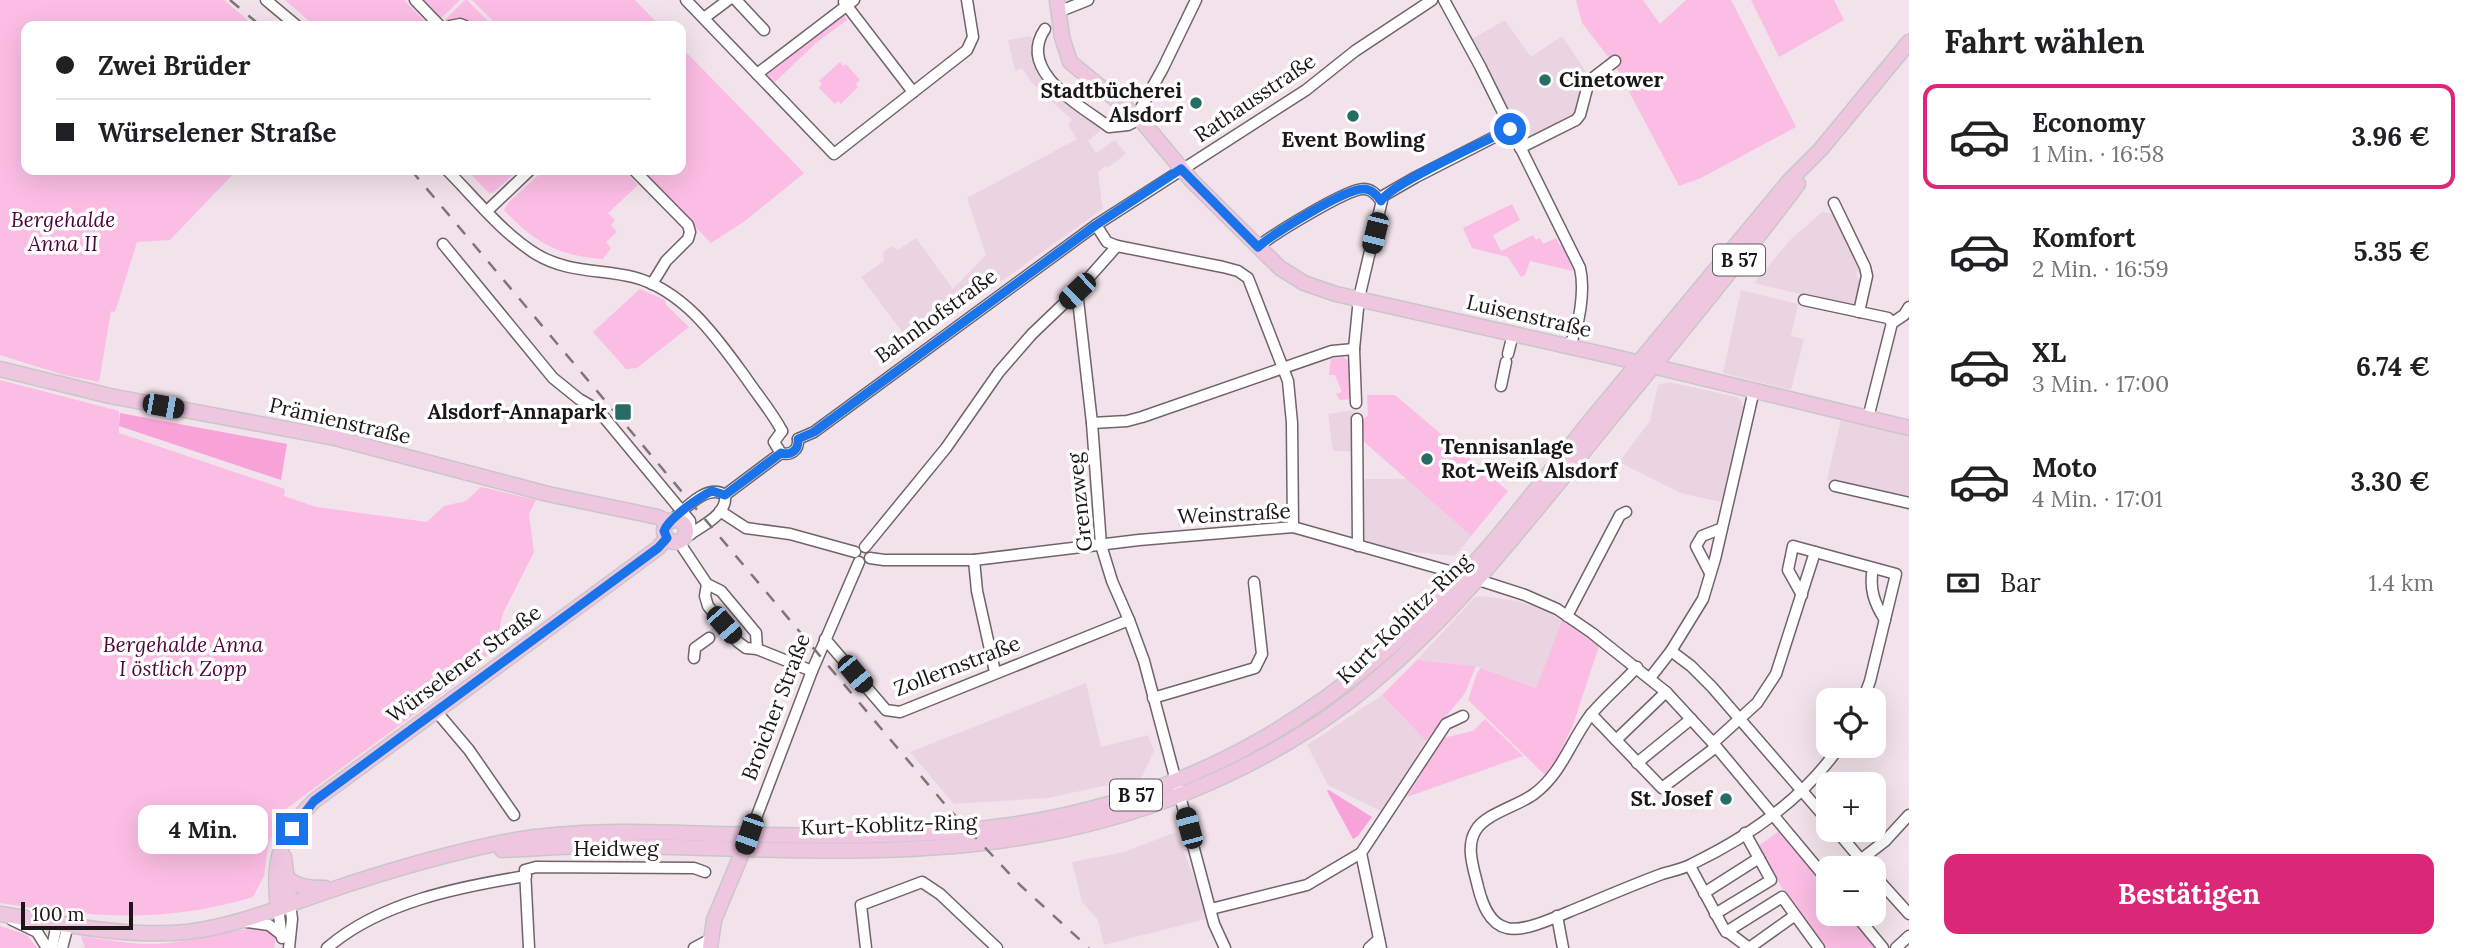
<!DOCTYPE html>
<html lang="de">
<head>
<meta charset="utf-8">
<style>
  :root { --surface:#fff; --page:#f2f2f2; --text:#202124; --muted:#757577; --line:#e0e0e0; --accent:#db2777 }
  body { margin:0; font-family:Lora,serif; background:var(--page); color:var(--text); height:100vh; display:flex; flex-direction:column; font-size:26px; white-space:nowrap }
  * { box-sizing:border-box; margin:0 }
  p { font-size:23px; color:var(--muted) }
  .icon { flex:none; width:38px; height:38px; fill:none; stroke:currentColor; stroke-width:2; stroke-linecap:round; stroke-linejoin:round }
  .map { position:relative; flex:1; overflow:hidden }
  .panel { display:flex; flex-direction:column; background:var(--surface); width:560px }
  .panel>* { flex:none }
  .top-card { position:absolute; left:21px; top:21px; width:665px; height:154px; border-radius:14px; box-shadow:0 7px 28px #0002; display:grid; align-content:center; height:154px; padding:0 35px; background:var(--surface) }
  .controls { position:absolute; left:1816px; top:688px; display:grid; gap:14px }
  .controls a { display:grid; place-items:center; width:70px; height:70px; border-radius:14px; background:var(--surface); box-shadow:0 7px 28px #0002; font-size:35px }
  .scale { position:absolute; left:21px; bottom:18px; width:112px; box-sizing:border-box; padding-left:7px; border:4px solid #1c1619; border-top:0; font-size:19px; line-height:24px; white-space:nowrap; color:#1c1619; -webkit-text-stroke:5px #fff; paint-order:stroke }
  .end { position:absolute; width:32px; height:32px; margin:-16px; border:9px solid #1a73e8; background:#fff; box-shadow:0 0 0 4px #fff }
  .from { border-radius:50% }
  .bubble { position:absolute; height:49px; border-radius:14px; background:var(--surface); box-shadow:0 7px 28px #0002; font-size:23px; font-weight:800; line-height:49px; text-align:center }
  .car { position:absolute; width:21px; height:42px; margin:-21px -10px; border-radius:9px; box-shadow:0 0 5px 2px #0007; background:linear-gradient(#222 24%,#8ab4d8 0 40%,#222 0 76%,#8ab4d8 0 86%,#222 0) }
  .top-card b { display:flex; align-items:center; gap:24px; height:66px; font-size:26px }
  .top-card b+b { border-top:2px solid var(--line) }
  .top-card i { width:18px; height:18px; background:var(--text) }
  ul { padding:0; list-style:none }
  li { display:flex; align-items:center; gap:21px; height:105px; margin:0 14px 10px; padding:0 21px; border:4px solid transparent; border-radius:14px }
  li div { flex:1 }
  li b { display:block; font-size:26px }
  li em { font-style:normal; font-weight:800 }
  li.selected { border-color:var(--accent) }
  li>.icon { width:63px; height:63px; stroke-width:1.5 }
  h2 { padding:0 35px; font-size:32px; line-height:84px }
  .pay { display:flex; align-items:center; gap:18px; height:77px; padding:0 35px; font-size:26px }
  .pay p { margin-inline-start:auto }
  .action { display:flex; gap:14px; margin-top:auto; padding:14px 35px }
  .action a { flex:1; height:80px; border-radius:14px; background:var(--accent); color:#fff; font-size:28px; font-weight:800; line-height:80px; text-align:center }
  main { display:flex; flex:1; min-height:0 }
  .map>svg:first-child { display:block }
</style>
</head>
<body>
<main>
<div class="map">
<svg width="1909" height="948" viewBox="0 0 1909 948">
  <rect width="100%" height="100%" fill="#f2e2eb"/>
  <!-- built -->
  <g fill="#ebd4e1">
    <path d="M 1505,20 L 1531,57 L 1562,36 L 1588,75 L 1576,114 L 1528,141 L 1521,139 L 1472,39 Z"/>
    <path d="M 1031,36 L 1035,56 L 1032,57 L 1038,69 L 1101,130 L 1088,141 L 1096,153 L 1115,140 L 1126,154 L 1107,168 L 1105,166 L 1098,172 L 1102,205 L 1104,208 L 912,345 L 861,277 L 884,261 L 883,252 L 892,246 L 898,250 L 916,238 L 953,289 L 986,255 L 967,198 L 1077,139 L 1068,125 L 1072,120 L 1032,83 L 1022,68 L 1015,71 L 1008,40 Z"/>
    <path d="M 1822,212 L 1834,214 L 1859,264 L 1857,276 L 1862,284 L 1857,308 L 1754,283 L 1791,239 Z"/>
    <path d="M 1741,290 L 1798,304 L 1791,336 L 1804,339 L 1791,390 L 1723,373 Z"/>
    <path d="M 1669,382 L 1737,397 L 1741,400 L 1743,407 L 1721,502 L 1681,493 L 1619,462 L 1650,421 L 1658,385 Z"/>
    <path d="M 1354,410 L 1354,451 L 1333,451 L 1328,414 Z"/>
    <path d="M 1841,419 L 1909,435 L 1909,498 L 1827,480 Z"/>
    <path d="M 1363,479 L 1406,479 L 1471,536 L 1455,556 L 1403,551 L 1363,540 Z"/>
    <path d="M 1482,596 L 1517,601 L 1546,611 L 1562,621 L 1536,688 L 1476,666 L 1417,660 L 1475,597 Z"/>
    <path d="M 1086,683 L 1101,747 L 1148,735 L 1154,751 L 1141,778 L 1048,798 L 954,804 L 910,752 Z"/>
    <path d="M 1382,695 L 1426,741 L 1381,811 L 1328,785 L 1307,745 Z"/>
    <path d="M 1176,832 L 1197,885 L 1206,919 L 1104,945 L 1098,920 L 1082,902 L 1072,862 L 1124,852 Z"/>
  </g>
  <!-- green -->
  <g fill="#fbbde4">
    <path d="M 0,0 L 224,0 L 251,23 L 244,26 L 26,26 L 26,170 L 237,170 L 170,240 L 137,242 L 115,312 L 111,311 L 99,382 L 64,375 L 0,355 Z"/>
    <path d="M 285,0 L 404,0 L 429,26 L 315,26 Z"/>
    <path d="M 424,0 L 460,0 L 441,18 Z"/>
    <path d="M 465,0 L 467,0 L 493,26 L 472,26 L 469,23 L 446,23 L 444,21 Z"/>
    <path d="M 472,0 L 635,0 L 660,26 L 498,26 Z"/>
    <path d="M 1576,0 L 1643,0 L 1660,24 L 1686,0 L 1731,0 L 1796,127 L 1701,178 L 1679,186 L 1616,67 L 1582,23 Z"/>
    <path d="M 1751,0 L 1834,0 L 1844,20 L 1779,57 Z"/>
    <path d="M 842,13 L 847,20 L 816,43 L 774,83 L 763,72 Z"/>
    <path d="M 681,47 L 804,173 L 745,221 L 711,243 L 639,170 L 681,170 Z"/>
    <path d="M 840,62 L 843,66 L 846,64 L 860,80 L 856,84 L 858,87 L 841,104 L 838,101 L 835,104 L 819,88 L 822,84 L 819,81 Z"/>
    <path d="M 467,170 L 518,170 L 493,193 L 489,193 Z"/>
    <path d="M 544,170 L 624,170 L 638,185 L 608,213 L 615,220 L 611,225 L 617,232 L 606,242 L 611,248 L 603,259 C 559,256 534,242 504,210 L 509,202 Z"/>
    <path d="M 1512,204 L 1520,220 L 1493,235 L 1501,251 L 1533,235 L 1536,240 L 1540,238 L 1543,244 L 1556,238 L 1560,246 L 1562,244 L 1573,271 L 1530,261 L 1525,275 L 1521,277 L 1508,257 L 1472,248 L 1463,228 Z"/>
    <path d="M 640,289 L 665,300 L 666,305 L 689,327 L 637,368 L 626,369 L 593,332 Z"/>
    <path d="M 1343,357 L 1353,364 L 1354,399 L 1340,400 L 1336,394 L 1342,392 L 1335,375 L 1329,375 L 1331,359 Z"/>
    <path d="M 0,380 L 119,411 L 119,433 L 285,489 L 284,496 L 316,507 L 427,522 L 444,506 L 466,501 L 481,487 L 536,500 L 529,514 L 534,552 L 503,613 L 495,650 L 478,662 L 473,671 L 282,812 L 268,847 L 264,876 L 253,897 C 164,924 90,917 0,903 Z"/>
    <path d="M 1367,395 L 1395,395 L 1508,491 L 1471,536 L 1361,439 L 1359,424 L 1368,415 Z"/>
    <path d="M 1562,621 L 1599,646 L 1573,725 L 1556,761 L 1546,776 L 1468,700 L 1477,673 L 1481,668 L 1536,688 Z"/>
    <path d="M 1417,660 L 1476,666 L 1465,693 L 1426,741 L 1382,695 Z"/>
    <path d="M 1485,719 L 1523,756 L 1407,797 L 1443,738 L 1473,731 Z"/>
    <path d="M 1782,829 L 1829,884 L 1829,914 L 1853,914 L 1882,948 L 1827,948 L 1798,914 L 1757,847 Z"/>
    <path d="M 0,926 L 27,935 L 37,948 L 0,948 Z"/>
    <path d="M 263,927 L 276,937 L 274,948 L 85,948 L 81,936 C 106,939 131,945 156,944 C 192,942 227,930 263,927 Z"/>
  </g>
  <!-- water -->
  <g fill="#f7a2d8">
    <path d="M 120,413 L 287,444 L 281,480 L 119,426 Z"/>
    <path d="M 1329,790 L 1372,817 L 1358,836 L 1353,839 L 1327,791 Z"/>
  </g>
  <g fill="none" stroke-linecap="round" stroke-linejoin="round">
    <!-- minor-tunnel -->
    <path stroke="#d2c3cc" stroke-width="10" stroke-dasharray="10 5" stroke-linecap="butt" d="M 709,638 L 718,630"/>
    <defs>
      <g id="minor">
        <path d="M 266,0 L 297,26"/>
        <path d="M 415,0 L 440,26"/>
        <path d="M 686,0 L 834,154 L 967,50 L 973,37 L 967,0"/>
        <path d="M 736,0 L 764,30"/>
        <path d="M 1444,0 L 1480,66 L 1580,268 C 1585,289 1580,329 1568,347"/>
        <path d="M 844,2 L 913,92"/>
        <path d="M 1058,12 L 1088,0"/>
        <path d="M 704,18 L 728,0"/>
        <path d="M 450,26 L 460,24 L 465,26"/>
        <path d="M 1045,29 C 1016,71 1081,106 1109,127 L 1128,125 L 1140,119"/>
        <path d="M 757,74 L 854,0"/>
        <path d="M 1137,115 L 1163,68 L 1196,0"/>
        <path d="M 1520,148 L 1576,120 L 1580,115 L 1589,81 L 1615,61"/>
        <path d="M 447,170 C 475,198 502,233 536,254 C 567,273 600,269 633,277 C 684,290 717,338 746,378 C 758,396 772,412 782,431"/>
        <path d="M 634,170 L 688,225 L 690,232 L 688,239 L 666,261 L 652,284"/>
        <path d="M 1834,203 L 1865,267 L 1867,276 L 1859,312"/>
        <path d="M 487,211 L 530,170"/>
        <path d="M 1096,225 L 1107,242 L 1117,246 L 1223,267 L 1238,271 L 1248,278 L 1288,381 L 1292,423 L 1293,527"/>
        <path d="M 443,244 L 553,378 L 579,399 L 598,410 L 690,521 L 691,534"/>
        <path d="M 1258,247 C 1272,235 1348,188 1364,189 C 1372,189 1377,195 1381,201"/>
        <path d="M 1077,291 L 1092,423 L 1101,545 L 1112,581 L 1129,620 L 1144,661 L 1214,924 L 1225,948"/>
        <path d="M 1804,300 L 1888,318 L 1892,323"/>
        <path d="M 1508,354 L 1513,334"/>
        <path d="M 1501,386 L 1506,362"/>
        <path d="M 1356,403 L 1354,349 L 1359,298 L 1383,196 L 1416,177 L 1510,129"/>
        <path d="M 1868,418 L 1892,323 L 1904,315 L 1909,307"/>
        <path d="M 1357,419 L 1358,546"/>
        <path d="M 1092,423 L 1127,421 L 1142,417 L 1332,351 L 1354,349"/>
        <path d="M 798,439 L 814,432 L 1096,225 L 1306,90 L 1355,51 L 1432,0"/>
        <path d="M 781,453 C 791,456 799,450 798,439"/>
        <path d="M 781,453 L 774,442 L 782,431"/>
        <path d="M 1835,486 L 1909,503"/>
        <path d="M 720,511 L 746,528 L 790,534 L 855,552"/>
        <path d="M 671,521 C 685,509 707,483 725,495"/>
        <path d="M 689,535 C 703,525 728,514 725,495 L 781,453"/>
        <path d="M 679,542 L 707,584 L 721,591 L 756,633 L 757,649 L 812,671"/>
        <path d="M 865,547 L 946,448 L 999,372 L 1032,334 L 1077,291 L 1117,246"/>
        <path d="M 870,558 L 884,560 L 974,560 L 1139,540 L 1293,527 L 1463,575 L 1525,595 L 1557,609 L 1592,633 L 1666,692 L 1713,743 L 1829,882"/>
        <path d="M 974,560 L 977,591 L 995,672"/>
        <path d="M 1873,568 C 1869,588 1874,603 1885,620"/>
        <path d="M 1710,573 L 1696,546 L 1702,536 L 1720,529"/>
        <path d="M 707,584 L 705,596 L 708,606 L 738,642 L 746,648 L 757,649"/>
        <path d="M 1802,595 L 1788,570 L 1793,546 L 1896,574 L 1870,681 L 1863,700"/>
        <path d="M 1567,616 L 1620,515 L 1626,512"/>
        <path d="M 825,639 L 886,710 L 900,712 L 1129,620"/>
        <path d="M 1671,651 L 1691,666 L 1712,687 L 1829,822"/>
        <path d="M 694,658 L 695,648 L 709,638"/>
        <path d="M 1637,667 C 1622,684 1603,699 1589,717 C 1570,743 1561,774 1534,794 C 1518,806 1485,814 1476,830 C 1465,847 1474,869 1478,887 C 1482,903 1489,924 1507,928 C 1526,933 1564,913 1583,906 C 1609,895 1635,884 1662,874 C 1672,871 1683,869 1692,864 C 1748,837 1804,798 1840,746"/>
        <path d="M 1650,678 L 1671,651 L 1703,599 L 1715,559 L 1754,390"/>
        <path d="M 1153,698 L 1255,668 L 1262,654 L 1254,582"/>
        <path d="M 436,711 L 469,750 L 514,815"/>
        <path d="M 1591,714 L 1662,788 L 1716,747"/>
        <path d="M 1616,740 L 1666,692"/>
        <path d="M 1713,743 L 1757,703 L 1776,674 L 1815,552"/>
        <path d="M 1637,763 L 1691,719"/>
        <path d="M 1836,830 L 1868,868"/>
        <path d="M 748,839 L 812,671 L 859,562"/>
        <path d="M 1361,853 L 1381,948"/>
        <path d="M 1690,866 L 1724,929 L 1749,948"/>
        <path d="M 1850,868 L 1885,841 L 1909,815"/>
        <path d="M 1874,875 L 1909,914"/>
        <path d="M 1704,893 L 1759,858"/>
        <path d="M 278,908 L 282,938"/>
        <path d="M 1211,909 L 1307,885 L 1361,853 L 1446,724 L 1463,716"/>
        <path d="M 1715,914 L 1771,880 L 1745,833"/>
        <path d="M 1855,914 L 1883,948"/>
        <path d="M 1557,916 L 1563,948"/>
        <path d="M 12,920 L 37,932 L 47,948"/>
        <path d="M 247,922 L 269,925 L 282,935"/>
        <path d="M 1726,932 L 1782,897 L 1819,948"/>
        <path d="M 52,948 L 57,923"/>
        <path d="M 62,948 L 68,925"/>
        <path d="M 289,948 L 292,919 L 290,904"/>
        <path d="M 327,948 C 380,902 459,887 526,876"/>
        <path d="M 529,948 L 525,870 L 536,867 L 694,868 L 705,872"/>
        <path d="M 694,948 L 709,940"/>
        <path d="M 866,948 L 861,905 L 922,882 L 940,894 L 997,948"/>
        <path d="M 1369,948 L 1379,939"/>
        <path d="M 1749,948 L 1794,916"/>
        <path d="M 1896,948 L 1909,936"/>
      </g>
      <g id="major">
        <path d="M 1057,0 L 1062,37 L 1070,62 L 1140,119 L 1192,181 L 1280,268 L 1304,283 L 1336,294 L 1611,356 L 1909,428"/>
        <path d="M 0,369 L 110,396 L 335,438 L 548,494 L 658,517 L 668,522"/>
        <circle cx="675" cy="531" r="11"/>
        <path d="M 502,850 C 544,848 585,845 627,846 C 752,848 880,858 1005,840 C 1129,823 1251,776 1351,700 C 1446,626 1521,529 1596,436 C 1664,352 1734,270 1798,184"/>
        <path d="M 284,857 L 290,904"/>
        <path d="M 286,877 C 299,888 309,888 325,888"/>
        <path d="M 278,908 C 272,860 280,835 314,801 L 658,548 L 667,538"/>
        <path d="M 0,914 C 59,923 126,938 186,932 C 233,927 281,907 325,892 C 387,871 451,852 515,840 C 580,829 647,832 712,834 C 809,836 907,839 1003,826 C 1198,800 1351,703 1480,557 C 1519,513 1554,466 1591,420 C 1657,340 1723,260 1790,180 L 1821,149 L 1909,42"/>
        <path d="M 710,948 L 714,920 L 744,848"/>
      </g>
    </defs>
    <!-- minor casing -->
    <use href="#minor" stroke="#70636b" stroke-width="13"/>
    <!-- major casing -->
    <use href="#major" stroke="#c9c7c8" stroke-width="17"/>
    <!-- minor -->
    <use href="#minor" stroke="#fff" stroke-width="10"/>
    <!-- major -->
    <use href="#major" stroke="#efc6e0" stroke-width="14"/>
    <!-- rail -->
    <g stroke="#7e7479" stroke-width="2.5" stroke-dasharray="12 12" stroke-linecap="butt">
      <path d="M 230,0 L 261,26"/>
      <path d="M 411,170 L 948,808 L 1020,885 L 1089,948"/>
    </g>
  </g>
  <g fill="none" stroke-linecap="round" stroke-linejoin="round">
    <!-- route -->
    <path stroke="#1a73e8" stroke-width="9" d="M 292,829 L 314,801 L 658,548 L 667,538 L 664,531 C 669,518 699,497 712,491 L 725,495 L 781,453 C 791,456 799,450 798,439 L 814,432 L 1096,225 L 1181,169 L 1258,247 C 1273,234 1346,188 1364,189 C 1372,189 1377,195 1381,201 C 1389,185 1488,140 1510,129"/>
  </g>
  <!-- markers -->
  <g fill="#266e65" stroke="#fff" stroke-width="2.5">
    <circle cx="1545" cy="80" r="7"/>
    <circle cx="1196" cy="103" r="7"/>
    <circle cx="1353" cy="116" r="7"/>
    <rect x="614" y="403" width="18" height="18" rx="3.5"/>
    <circle cx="1427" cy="459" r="7"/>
    <circle cx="1726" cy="799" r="7"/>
  </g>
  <g text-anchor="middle" stroke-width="7" stroke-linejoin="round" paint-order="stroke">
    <!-- shield labels -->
    <g fill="#fff" stroke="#605c5e" stroke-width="2">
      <rect x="1713" y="244.5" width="52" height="31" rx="5"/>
      <rect x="1110" y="779.5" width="52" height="31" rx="5"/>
    </g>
    <g font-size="19" font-weight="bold" fill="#1c1619">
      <text x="1739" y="267">B 57</text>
      <text x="1136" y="802">B 57</text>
    </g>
    <!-- poi labels -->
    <g font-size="21" font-weight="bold" fill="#1c1619" stroke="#fff" text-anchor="end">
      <text x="1559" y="87" text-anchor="start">Cinetower</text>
      <text x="1182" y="98">Stadtbücherei<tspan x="1182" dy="24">Alsdorf</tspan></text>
      <text x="1353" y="147" text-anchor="middle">Event Bowling</text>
      <text x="607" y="419">Alsdorf-Annapark</text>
      <text x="1441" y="454" text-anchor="start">Tennisanlage<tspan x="1441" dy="24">Rot-Weiß Alsdorf</tspan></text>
      <text x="1712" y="806">St. Josef</text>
    </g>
    <!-- street labels -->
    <g font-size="21" fill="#1c1619" stroke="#fff">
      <text transform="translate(1255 98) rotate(-34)" y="7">Rathausstraße</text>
      <text transform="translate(936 316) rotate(-36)" y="7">Bahnhofstraße</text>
      <text transform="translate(1529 316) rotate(13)" y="7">Luisenstraße</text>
      <text transform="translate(340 421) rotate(13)" y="7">Prämienstraße</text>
      <text transform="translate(1080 502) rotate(-96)" y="7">Grenzweg</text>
      <text transform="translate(1234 514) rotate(-3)" y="7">Weinstraße</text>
      <text transform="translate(1404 619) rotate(-44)" y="7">Kurt-Koblitz-Ring</text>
      <text transform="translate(464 664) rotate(-36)" y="7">Würselener Straße</text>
      <text transform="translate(957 666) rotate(-21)" y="7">Zollernstraße</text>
      <text transform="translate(776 707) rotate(-69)" y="7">Broicher Straße</text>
      <text transform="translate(889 825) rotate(-2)" y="7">Kurt-Koblitz-Ring</text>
      <text x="616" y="856">Heidweg</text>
    </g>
    <!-- park labels -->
    <g font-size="21" font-style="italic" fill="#4f033c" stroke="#fff">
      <text x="63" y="227">Bergehalde<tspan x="63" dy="24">Anna II</tspan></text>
      <text x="183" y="652">Bergehalde Anna<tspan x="183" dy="24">I östlich Zopp</tspan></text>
    </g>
  </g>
</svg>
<div class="controls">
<a><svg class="icon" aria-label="locate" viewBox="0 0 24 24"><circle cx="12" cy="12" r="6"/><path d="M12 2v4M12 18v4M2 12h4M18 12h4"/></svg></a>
<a>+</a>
<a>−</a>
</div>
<div class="scale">100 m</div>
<i class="end from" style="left:1510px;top:129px"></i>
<i class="end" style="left:292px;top:829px"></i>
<div class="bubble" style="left:138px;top:805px;width:130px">4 Min.</div>
<i class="car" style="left:1375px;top:233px;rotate:194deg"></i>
<i class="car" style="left:1077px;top:291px;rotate:226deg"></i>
<i class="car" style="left:163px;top:406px;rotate:100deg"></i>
<i class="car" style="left:724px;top:625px;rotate:139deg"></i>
<i class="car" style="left:855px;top:674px;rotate:140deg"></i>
<i class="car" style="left:1189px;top:828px;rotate:345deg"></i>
<i class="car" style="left:749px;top:834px;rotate:199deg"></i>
<div class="top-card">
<b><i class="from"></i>Zwei Brüder</b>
<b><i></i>Würselener Straße</b>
</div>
</div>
<section class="panel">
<h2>Fahrt wählen</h2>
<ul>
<li class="selected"><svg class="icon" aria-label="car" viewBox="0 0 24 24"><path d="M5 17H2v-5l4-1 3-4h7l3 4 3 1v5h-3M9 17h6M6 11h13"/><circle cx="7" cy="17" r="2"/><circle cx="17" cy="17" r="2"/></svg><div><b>Economy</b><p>1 Min. · 16:58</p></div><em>3.96 €</em></li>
<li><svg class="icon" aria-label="car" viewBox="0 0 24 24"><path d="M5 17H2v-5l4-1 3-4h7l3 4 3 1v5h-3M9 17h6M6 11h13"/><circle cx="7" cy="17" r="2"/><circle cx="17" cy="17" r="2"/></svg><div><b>Komfort</b><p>2 Min. · 16:59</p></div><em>5.35 €</em></li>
<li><svg class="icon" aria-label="car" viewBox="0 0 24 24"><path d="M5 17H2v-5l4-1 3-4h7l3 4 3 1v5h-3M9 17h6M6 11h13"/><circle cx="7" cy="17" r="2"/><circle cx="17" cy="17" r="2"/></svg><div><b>XL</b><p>3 Min. · 17:00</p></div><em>6.74 €</em></li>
<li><svg class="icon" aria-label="car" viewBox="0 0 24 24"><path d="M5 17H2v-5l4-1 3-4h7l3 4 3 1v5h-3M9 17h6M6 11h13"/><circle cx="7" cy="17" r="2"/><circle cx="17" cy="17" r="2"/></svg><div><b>Moto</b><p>4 Min. · 17:01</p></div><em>3.30 €</em></li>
</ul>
<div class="pay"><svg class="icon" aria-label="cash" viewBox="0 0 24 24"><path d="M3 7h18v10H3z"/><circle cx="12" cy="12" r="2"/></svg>Bar<p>1.4 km</p></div>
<div class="action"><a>Bestätigen</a></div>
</section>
</main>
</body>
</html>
